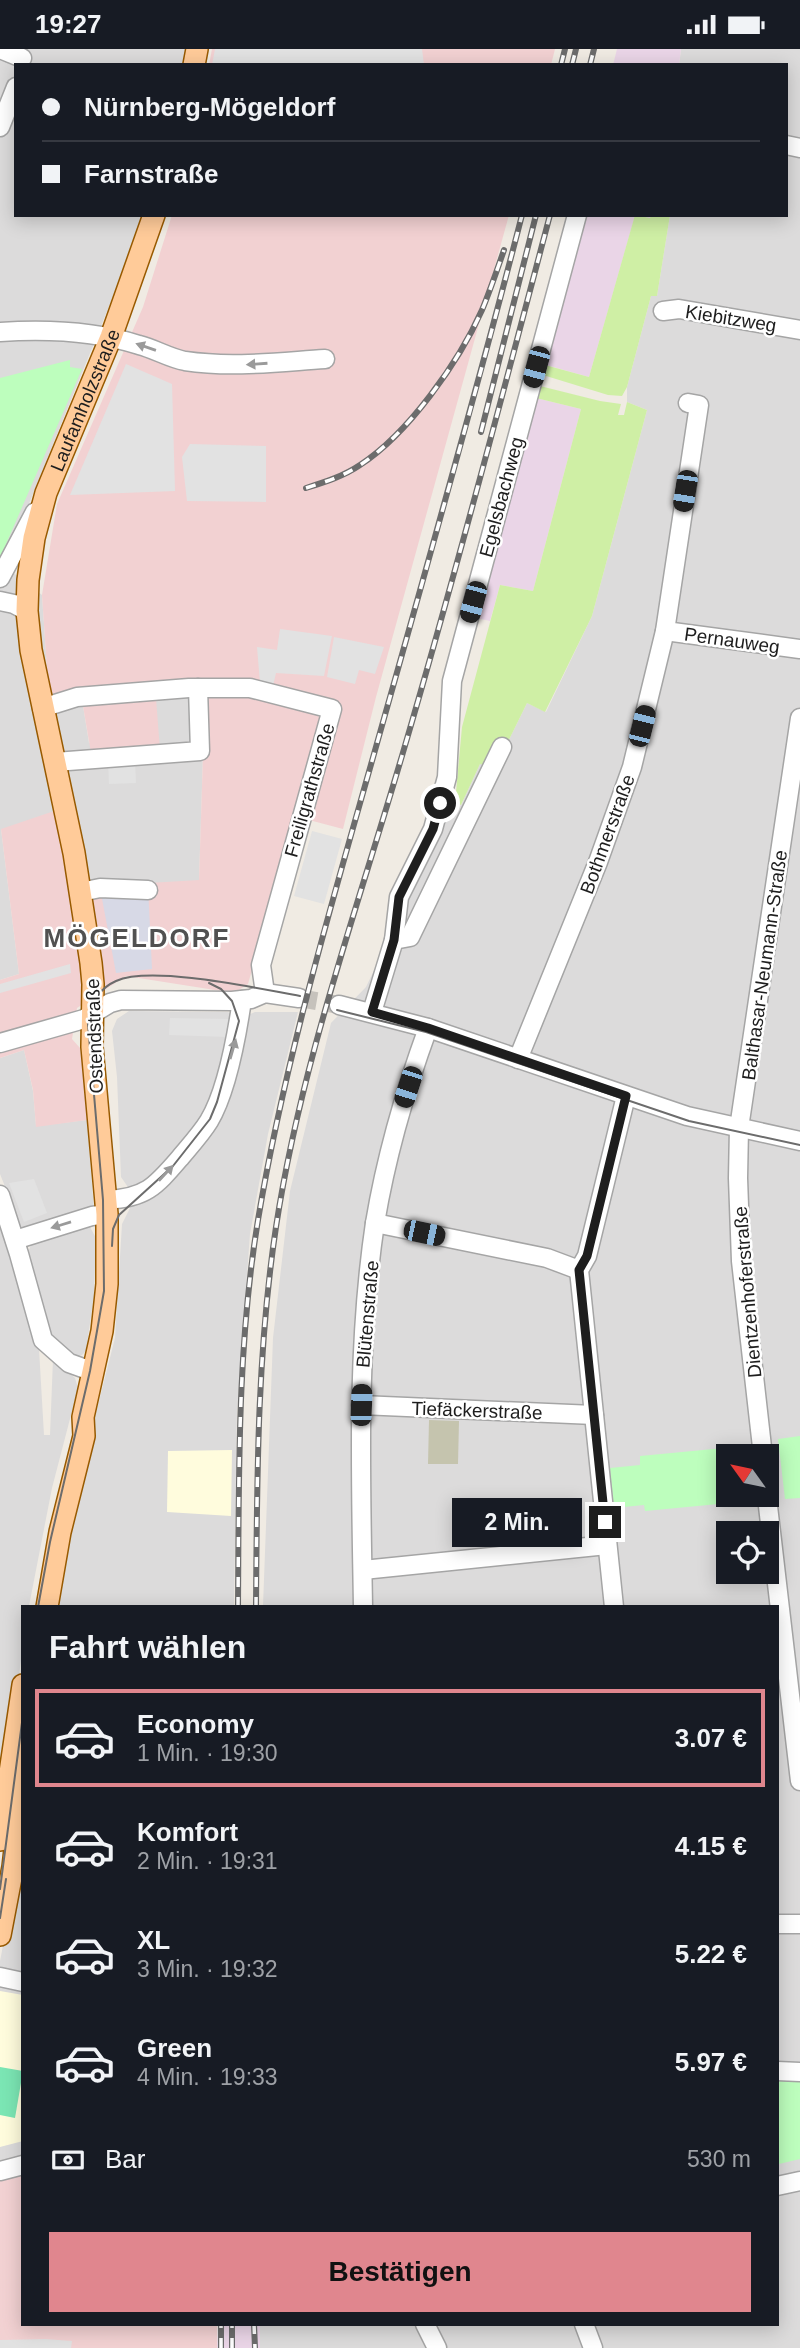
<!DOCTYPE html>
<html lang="de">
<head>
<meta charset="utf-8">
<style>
  :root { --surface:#171b24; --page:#20242c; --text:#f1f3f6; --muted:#9ea1a6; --line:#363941; --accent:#e0868e }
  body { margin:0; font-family:Helvetica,sans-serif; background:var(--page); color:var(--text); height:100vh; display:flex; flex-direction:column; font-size:26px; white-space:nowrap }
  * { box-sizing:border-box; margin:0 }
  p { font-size:23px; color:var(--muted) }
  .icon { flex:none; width:38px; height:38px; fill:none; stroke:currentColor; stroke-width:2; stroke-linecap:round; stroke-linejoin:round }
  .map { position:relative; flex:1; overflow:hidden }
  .details { position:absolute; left:21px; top:1556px; width:758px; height:721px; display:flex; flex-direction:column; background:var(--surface); border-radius:0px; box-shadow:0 4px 18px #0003 }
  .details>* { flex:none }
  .guide { position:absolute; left:14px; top:14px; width:774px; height:154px; border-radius:0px; box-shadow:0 4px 18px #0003; display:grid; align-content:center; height:154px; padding:0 28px; background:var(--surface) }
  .needle { width:46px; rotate:303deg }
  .controls { position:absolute; left:716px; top:1395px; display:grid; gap:14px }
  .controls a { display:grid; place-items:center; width:63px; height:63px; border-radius:0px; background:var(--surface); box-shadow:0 4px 18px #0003; font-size:35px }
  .end { position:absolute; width:32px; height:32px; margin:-16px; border:9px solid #1e1e1e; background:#fff; box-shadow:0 0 0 4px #fff }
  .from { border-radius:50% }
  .bubble { position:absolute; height:49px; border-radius:0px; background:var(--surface); box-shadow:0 4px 18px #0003; font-size:23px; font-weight:600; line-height:49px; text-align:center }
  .car { position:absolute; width:21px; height:42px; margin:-21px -10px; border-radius:9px; box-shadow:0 0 5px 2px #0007; background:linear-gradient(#222 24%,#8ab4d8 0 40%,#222 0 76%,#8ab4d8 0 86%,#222 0) }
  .guide b { display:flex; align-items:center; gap:24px; height:66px; font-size:26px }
  .guide b+b { border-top:2px solid var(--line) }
  .guide i { width:18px; height:18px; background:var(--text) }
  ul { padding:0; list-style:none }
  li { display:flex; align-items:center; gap:21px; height:98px; margin:0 14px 10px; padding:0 14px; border:4px solid transparent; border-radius:0px }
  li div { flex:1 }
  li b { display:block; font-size:26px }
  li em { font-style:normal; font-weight:600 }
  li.current { border-color:var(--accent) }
  li>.icon { width:63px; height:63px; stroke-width:1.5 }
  h2 { padding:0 28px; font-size:32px; line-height:84px }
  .pay { display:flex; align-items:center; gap:18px; height:77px; padding:0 28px; font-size:26px }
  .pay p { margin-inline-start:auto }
  .action { display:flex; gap:14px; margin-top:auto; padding:14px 28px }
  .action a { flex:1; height:80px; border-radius:0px; background:var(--accent); color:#111; font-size:28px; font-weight:600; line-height:80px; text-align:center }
  .status { display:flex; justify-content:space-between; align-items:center; height:49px; padding:0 35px; background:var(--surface); direction:ltr }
  .status svg { height:19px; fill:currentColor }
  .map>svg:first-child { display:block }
</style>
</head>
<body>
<div class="status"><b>19:27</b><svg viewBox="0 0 49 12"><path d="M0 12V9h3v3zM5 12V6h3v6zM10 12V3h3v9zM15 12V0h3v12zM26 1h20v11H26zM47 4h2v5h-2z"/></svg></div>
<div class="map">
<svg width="800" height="2299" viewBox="0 0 800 2299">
  <rect width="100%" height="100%" fill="#f0ebe3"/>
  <!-- residential -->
  <g fill="#dcdbdb" fill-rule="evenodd">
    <path d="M 0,0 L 186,0 L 182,16 L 16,16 L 16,166 L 146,166 L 26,462 L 2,515 L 42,546 L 49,650 L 83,657 L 89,694 L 155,648 L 205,642 L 199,832 L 82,839 L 1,780 L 19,925 L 0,931 Z"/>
    <path d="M 681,0 L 800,0 L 800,2299 L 260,2299 L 260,2275 L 777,2275 L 777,1558 L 263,1557 L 273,1289 L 290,1142 L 331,974 L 366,938 L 447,769 L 461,756 L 480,715 L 505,699 L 527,654 L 546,663 L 592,567 L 647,361 L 627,353 L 627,338 L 651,247 L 657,247 L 670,166 L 786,166 L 786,16 L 679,16 ZM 728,1407 L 766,1407 L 766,1446 L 728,1446 ZM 728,1484 L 766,1484 L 766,1522 L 728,1522 Z"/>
    <path d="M 129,962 L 228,963 L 233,966 L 217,1039 L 197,1077 L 153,1128 L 130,1141 L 121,1128 L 117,1028 L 112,982 L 117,970 Z"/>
    <path d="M 255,963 L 298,963 L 268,1085 L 250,1185 L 237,1363 L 234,1557 L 61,1557 L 57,1550 L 83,1415 L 115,1289 L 122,1175 L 131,1157 L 197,1093 L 248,966 Z"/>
    <path d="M 24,1001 L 33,1042 L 36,1077 L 87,1071 L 94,1161 L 22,1180 L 0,1125 L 0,1009 Z"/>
    <path d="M 0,1170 L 39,1300 L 44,1386 L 50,1386 L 53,1310 L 75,1329 L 78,1339 L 52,1439 L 29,1557 L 23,1558 L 23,1598 L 0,1758 Z"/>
    <path d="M 85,1178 L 90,1178 L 96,1189 L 94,1246 L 86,1302 L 82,1306 L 74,1309 L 57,1296 L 52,1287 L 28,1203 L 33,1191 Z"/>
    <path d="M 23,1777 L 23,2111 L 0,2116 L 0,1912 L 14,1840 Z"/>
  </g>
  <!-- commercial -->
  <g fill="#f2d1d2">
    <path d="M 212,0 L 555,0 L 551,16 L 209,16 Z"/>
    <path d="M 172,166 L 509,166 L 376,648 L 343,780 L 309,771 L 339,668 L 317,665 L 322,673 L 248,935 L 234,944 L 126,927 L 77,959 L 72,990 L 80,999 L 81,1005 L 87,1071 L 36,1078 L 33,1041 L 24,1001 L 0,1009 L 0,931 L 19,925 L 1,780 L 66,758 L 82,838 L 199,831 L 205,643 L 156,649 L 160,701 L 91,704 L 83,657 L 49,650 L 42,546 L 57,455 L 143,258 Z"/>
    <path d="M 23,2124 L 23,2275 L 217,2275 L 217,2299 L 0,2299 L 0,2130 Z"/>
  </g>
  <!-- industrial -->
  <g fill="#ead5e7">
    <path d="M 617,0 L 681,0 L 679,16 L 613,16 Z"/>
    <path d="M 572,166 L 651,166 L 650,169 L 635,167 L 589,328 L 546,316 L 536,349 L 581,360 L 533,542 L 500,536 L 490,572 L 462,566 Z"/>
    <path d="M 218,2275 L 260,2275 L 260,2299 L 217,2299 Z"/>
  </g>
  <!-- education -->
  <g fill="#fffcdd">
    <path d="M 232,1401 L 231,1467 L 167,1463 L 168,1402 Z"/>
    <path d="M 0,1942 L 23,1946 L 23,2092 L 0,2098 Z"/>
  </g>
  <!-- construction -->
  <path fill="#c5c4ae" d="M 429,1371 L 459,1372 L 458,1415 L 428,1415 Z"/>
  <!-- grass -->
  <g fill="#cfefa5">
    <path d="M 635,166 L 650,169 L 651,166 L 670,166 L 657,247 L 651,247 L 627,338 L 622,347 L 608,346 L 543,326 L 545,316 L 589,328 Z"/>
    <path d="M 540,337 L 600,352 L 621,355 L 618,366 L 624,366 L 627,353 L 647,361 L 592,567 L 545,663 L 527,654 L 505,699 L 488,717 L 480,715 L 461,756 L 455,754 L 462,678 L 500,536 L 533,542 L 581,360 L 536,349 Z"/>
  </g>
  <!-- park -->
  <g fill="#bdfebd">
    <path d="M 70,311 L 70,318 L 82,320 L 0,509 L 0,329 Z"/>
    <path d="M 800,1387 L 800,1449 L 785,1450 L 778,1390 Z"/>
    <path d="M 745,1397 L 746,1407 L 728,1407 L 728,1446 L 750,1446 L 750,1452 L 645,1462 L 644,1456 L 614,1459 L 610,1419 L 640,1416 L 640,1407 Z"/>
    <path d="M 777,2028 L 800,2028 L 800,2110 L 779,2115 L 777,2110 Z"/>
  </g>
  <!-- pitch -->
  <path fill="#7be6b4" d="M 0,2018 L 23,2022 L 15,2069 L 0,2066 Z"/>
  <!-- parking -->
  <g fill="#e2e2e2">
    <path d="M 215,0 L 422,0 L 424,16 L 212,16 Z"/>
    <path d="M 126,315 L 172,335 L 175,442 L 70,446 Z"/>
    <path d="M 190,395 L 266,397 L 266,453 L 187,452 L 182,408 Z"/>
    <path d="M 280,580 L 332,587 L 324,627 L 276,624 L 273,637 L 260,634 L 257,598 L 277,601 Z"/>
    <path d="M 334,588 L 384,598 L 375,625 L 359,621 L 355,635 L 327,628 Z"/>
    <path d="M 135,711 L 136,734 L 109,735 L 108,712 Z"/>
    <path d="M 312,782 L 342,790 L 324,855 L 294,847 Z"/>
    <path d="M 70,915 L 71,924 L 0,944 L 0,935 Z"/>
    <path d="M 170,969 L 229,970 L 229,988 L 169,986 Z"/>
    <path d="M 34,1130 L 47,1164 L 24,1173 L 9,1134 Z"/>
    <path d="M 45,2290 L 72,2292 L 71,2299 L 0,2299 L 0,2291 Z"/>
  </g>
  <!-- plaza -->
  <path fill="#d7d9e6" d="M 148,837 L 152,920 L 116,924 L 100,839 Z"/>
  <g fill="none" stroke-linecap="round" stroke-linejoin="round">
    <!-- minor-tunnel -->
    <path stroke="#c6c2bc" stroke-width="18" stroke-dasharray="18 9" stroke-linecap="butt" d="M 299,949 L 339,956"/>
    <defs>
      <g id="minor">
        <path d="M 0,0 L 22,9"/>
        <path d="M 0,78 L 16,38"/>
        <path d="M 786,96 L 800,99"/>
        <path d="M 663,262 L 679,260 L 800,281"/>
        <path d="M 0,283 C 46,280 95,282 139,296 C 155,300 169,309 185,312 C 232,319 278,313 325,310"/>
        <path d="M 0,529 L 35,463"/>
        <path d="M 0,552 L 14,555 L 27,562"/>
        <path d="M 665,582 L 800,600"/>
        <path d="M 42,659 L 77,648 L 189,639 L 250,639 L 332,660 L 261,916 L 265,944"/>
        <path d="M 55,713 L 200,702 L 198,639"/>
        <path d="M 81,843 L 100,839 L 148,841"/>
        <path d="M 394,891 L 399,848 L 433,780 L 447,728 L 452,632 L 577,166"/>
        <path d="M 339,956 L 428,979 L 687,1067 L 800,1092"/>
        <path d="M 372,963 L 394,891 L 410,888 L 502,698"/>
        <path d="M 0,994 L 84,970 L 110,954 L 121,951 L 232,952 L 251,950 L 265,944 L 299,949"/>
        <path d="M 518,1010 L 598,813 L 632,718 L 665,582 L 699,356 L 688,354"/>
        <path d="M 0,1146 L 19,1205 L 43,1291 L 69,1314 L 94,1323"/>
        <path d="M 107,1151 C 145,1149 155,1138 179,1110 C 189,1098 201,1085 209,1072 C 227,1042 237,985 242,951"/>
        <path d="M 375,1174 L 547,1209 L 579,1221"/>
        <path d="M 15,1191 L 92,1167 L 107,1165"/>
        <path d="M 361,1356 L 594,1366"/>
        <path d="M 763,1407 L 741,1212 L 738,1129 L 739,1079 L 800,669"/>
        <path d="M 766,1440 L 800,1732"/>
        <path d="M 363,1521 L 607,1496"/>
        <path d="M 363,1558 C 361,1430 356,1301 375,1174 C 386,1108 405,1042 428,979"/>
        <path d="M 614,1558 L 579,1221 L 587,1207 L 626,1047"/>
        <path d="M 777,1875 L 800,1875"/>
        <path d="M 0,1928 L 23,1933"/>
        <path d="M 777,2022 L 800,2023"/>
        <path d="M 0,2122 L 23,2116"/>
        <path d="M 777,2137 L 800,2132"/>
        <path d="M 425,2275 L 437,2299"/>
        <path d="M 584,2275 L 593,2299"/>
      </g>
      <g id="major">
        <path d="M 194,16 L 197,0"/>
        <path id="s1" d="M 47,1558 L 60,1483 L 84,1387 L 83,1368 L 102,1282 L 107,1235 L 107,1165 L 92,998 L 93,935 L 91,914 L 74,804 L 31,601 L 27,562 L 28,531 L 34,489 L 46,444 L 111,288 L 154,166"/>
        <path d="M 0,1791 L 23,1636"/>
        <path d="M 0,1886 L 13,1818 L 23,1730"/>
      </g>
    </defs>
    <!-- minor casing -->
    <use href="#minor" stroke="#a5a5a5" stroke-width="21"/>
    <!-- major casing -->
    <use href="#major" stroke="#985a00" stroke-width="24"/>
    <!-- minor -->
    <use href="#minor" stroke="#fff" stroke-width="18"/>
    <!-- major -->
    <use href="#major" stroke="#ffcb99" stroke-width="21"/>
    <!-- tram -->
    <g stroke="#6c6c6c" stroke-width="2">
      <path d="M 337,961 L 426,983 L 689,1072 L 800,1096"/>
      <path d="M 112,1197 L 113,1180 L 119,1166 L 173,1117 L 210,1070 L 217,1053 L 239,972 L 232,952 L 221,940 L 209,934"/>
      <path d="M 38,1558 L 50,1493 L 90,1322 L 104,1242 L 103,1151 L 88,975 C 90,956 98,940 116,932 C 152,916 260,940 300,947"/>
      <path d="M 0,1840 L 23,1666"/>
      <path d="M 0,1869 L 6,1830"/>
    </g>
    <defs>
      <g id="rail">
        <path d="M 561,16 L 565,0"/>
        <path d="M 572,16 L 576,0"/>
        <path d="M 590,16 L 594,0"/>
        <path d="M 481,383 L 536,166"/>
        <path d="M 306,439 C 325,433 344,427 360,416 C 408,385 459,313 482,261 C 490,242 497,221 504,201"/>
        <path d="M 238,1558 C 239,1429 237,1298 258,1171 C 284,1016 329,864 372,712 C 423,531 475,349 522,166"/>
        <path d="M 256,1558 C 257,1431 257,1303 276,1178 C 301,1014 358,858 404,700 C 456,523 503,344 550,166"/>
        <path d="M 254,2275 L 255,2299"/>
        <path d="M 221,2299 L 221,2275"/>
        <path d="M 232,2299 L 232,2275"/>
      </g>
    </defs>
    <!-- rail casing -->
    <use href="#rail" stroke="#6c6c6c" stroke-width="6"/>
    <!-- rail -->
    <use href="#rail" stroke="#fff" stroke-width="3.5" stroke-dasharray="10" stroke-linecap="butt"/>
  </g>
  <!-- one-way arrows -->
  <defs><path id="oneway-solid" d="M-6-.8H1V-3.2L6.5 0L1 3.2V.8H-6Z" transform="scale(1.75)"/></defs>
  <g fill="#9a9a9a">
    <use href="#oneway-solid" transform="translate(146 298) rotate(-161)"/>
    <use href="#oneway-solid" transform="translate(257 315) rotate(176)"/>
    <use href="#oneway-solid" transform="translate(233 1000) rotate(-74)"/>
    <use href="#oneway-solid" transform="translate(166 1124) rotate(-47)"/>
    <use href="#oneway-solid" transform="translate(61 1176) rotate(163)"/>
  </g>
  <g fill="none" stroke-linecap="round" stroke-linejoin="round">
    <!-- route -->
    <path stroke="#1e1e1e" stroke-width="9" d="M 440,754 L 433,780 L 399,848 L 394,891 L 372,963 L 428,979 L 626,1047 L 587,1207 L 579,1221 L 605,1473"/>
  </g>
  <g text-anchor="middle" stroke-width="5" stroke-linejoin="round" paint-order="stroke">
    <!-- street labels -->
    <g font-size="19" fill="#1e1e1e" stroke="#fff">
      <text transform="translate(731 269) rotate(9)" y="7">Kiebitzweg</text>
      <text dy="7" stroke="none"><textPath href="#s1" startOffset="1230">Laufamholzstraße</textPath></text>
      <text transform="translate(501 448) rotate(-75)" y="7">Egelsbachweg</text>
      <text transform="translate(732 591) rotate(8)" y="7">Pernauweg</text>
      <text transform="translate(309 741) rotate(-74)" y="7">Freiligrathstraße</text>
      <text transform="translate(607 785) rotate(-70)" y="7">Bothmerstraße</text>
      <text transform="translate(764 916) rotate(-82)" y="7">Balthasar-Neumann-Straße</text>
      <text transform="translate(94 987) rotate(-92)" y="7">Ostendstraße</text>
      <text transform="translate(747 1243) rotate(-95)" y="7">Dientzenhoferstraße</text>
      <text transform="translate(367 1265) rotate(-85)" y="7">Blütenstraße</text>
      <text transform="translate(477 1361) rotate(2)" y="7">Tiefäckerstraße</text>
    </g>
    <!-- district labels -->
    <g font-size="26" font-weight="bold" letter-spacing="2" fill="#515151" stroke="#fff">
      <text x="137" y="898">MÖGELDORF</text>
    </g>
  </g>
</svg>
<div class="controls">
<a><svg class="needle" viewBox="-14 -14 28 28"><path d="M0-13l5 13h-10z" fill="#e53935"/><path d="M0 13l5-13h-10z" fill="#9ea1a6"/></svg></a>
<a><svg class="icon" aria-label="locate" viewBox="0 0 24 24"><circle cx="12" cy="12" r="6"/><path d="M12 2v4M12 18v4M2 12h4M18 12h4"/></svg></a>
</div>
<i class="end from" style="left:440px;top:754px"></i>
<i class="end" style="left:605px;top:1473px"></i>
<div class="bubble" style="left:452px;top:1449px;width:130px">2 Min.</div>
<i class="car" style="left:536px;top:318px;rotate:195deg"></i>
<i class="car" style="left:685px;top:442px;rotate:189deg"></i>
<i class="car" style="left:473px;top:553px;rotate:195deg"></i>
<i class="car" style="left:642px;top:677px;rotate:14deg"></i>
<i class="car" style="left:408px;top:1038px;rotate:198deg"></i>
<i class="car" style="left:424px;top:1184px;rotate:102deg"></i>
<i class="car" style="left:361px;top:1356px;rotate:2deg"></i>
<div class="guide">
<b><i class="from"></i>Nürnberg-Mögeldorf</b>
<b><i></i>Farnstraße</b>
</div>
<section class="details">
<h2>Fahrt wählen</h2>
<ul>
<li class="current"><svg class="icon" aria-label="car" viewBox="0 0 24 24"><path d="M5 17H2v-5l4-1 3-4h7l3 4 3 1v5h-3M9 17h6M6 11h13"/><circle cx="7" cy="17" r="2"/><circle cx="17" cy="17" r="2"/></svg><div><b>Economy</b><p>1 Min. · 19:30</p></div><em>3.07 €</em></li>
<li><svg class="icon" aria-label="car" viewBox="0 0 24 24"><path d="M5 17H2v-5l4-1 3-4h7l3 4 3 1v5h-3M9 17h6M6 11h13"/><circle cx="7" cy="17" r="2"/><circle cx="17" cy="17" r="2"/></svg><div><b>Komfort</b><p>2 Min. · 19:31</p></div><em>4.15 €</em></li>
<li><svg class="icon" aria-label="car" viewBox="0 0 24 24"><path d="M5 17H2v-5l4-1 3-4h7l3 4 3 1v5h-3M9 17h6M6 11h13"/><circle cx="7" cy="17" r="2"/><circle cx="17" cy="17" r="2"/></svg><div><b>XL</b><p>3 Min. · 19:32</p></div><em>5.22 €</em></li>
<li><svg class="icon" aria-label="car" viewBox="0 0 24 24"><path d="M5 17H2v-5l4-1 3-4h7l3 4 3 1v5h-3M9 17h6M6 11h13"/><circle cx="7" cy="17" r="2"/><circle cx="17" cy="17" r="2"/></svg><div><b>Green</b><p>4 Min. · 19:33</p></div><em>5.97 €</em></li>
</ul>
<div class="pay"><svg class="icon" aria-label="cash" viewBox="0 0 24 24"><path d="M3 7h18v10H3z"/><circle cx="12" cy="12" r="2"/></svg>Bar<p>530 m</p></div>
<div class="action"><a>Bestätigen</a></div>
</section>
</div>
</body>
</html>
